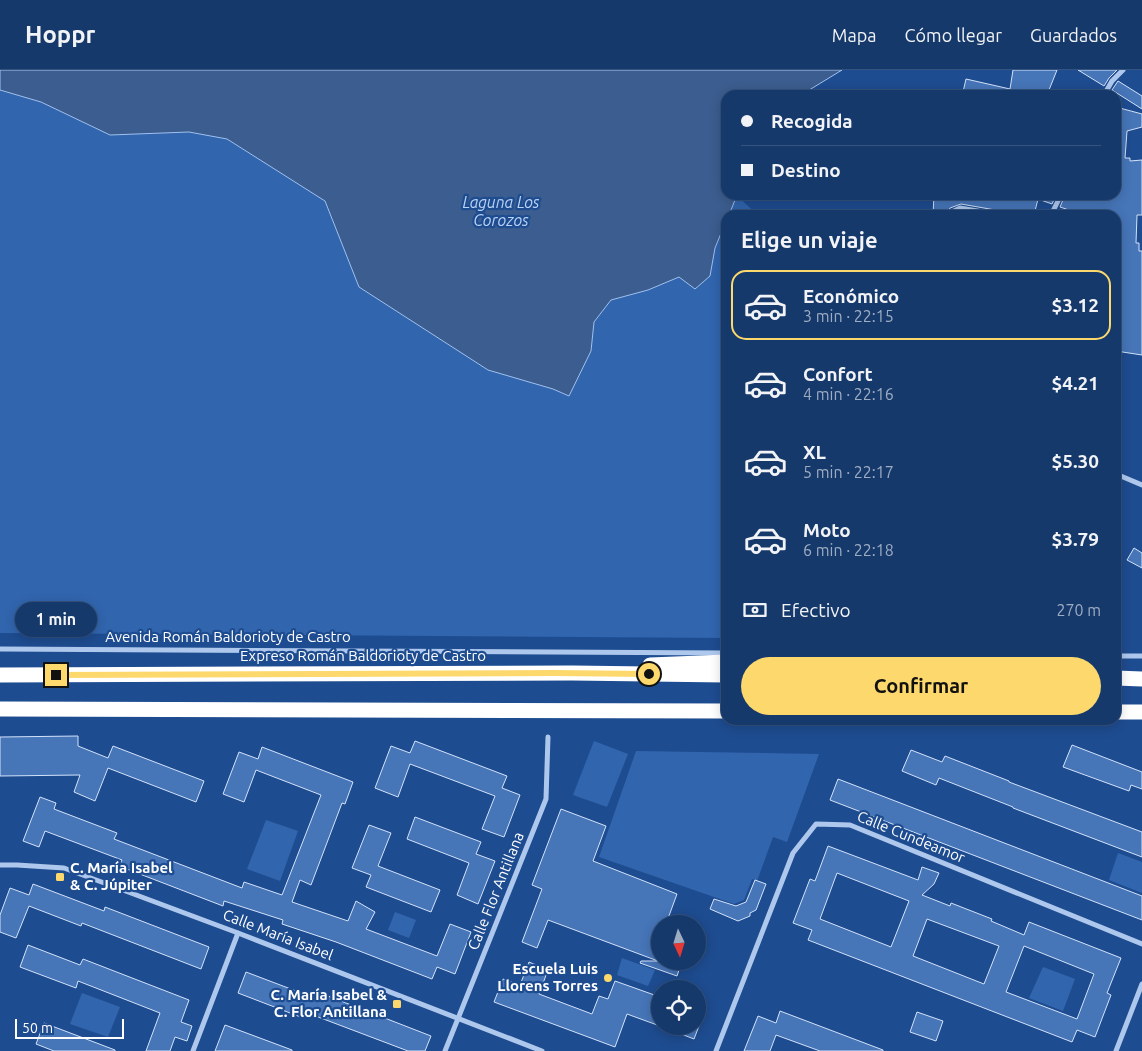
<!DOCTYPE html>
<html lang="es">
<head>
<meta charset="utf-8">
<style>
  :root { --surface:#16396c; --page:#1f4072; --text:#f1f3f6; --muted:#9eacc2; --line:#35537f; --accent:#fcd86d }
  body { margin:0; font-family:Ubuntu,sans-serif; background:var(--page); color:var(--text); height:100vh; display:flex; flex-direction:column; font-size:19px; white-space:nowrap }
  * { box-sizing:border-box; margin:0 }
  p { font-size:16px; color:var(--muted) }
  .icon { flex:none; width:28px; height:28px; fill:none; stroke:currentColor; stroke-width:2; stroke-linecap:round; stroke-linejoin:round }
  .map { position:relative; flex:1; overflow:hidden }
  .side { position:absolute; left:721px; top:140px; width:400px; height:515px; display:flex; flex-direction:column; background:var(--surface); border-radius:15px; box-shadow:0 2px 12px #0003,0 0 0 1px var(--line) }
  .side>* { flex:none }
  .hud { position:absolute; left:721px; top:20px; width:400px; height:110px; border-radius:15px; box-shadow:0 2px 12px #0003,0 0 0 1px var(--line); display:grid; align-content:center; height:110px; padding:0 20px; background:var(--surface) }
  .needle { width:32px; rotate:176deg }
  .controls { position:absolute; left:651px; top:845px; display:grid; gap:10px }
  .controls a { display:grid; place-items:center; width:55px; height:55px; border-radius:50%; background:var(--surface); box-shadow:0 2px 12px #0003,0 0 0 1px var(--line); font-size:25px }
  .scale { position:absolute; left:15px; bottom:12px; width:109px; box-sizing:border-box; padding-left:5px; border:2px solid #fff; border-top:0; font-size:14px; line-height:18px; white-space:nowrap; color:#fff; -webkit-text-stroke:4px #1e4c90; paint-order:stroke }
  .end { position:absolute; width:22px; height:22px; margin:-11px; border:6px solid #fcd86d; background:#111; box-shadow:0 0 0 2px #111 }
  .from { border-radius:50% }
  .bubble { position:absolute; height:35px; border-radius:18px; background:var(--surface); box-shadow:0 2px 12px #0003,0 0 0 1px var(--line); font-size:16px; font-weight:700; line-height:35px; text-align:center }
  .hud b { display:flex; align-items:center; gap:18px; height:48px; font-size:19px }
  .hud b+b { border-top:1px solid var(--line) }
  .hud i { width:12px; height:12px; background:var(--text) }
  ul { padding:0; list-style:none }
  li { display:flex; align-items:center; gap:15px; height:70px; margin:0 10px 8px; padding:0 10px; border:2px solid transparent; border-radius:15px }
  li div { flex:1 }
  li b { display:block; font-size:19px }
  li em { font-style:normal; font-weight:700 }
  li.on { border-color:var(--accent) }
  li>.icon { width:45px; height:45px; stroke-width:1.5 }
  h2 { padding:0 20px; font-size:22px; line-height:60px }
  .pay { display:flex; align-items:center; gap:12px; height:55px; padding:0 20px; font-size:19px }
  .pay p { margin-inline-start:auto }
  .cta { display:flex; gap:10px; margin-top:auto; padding:10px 20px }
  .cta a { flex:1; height:58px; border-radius:30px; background:var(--accent); color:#111; font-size:20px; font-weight:700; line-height:58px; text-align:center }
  header { display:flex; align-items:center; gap:30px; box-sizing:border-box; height:70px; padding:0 25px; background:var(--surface); border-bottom:1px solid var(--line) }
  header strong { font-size:24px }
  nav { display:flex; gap:28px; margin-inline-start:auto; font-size:18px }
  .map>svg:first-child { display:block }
</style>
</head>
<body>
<header>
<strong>Hoppr</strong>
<nav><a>Mapa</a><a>Cómo llegar</a><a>Guardados</a></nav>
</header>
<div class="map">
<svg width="1142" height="981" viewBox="0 0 1142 981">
  <rect width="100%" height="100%" fill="#1e4c90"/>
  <!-- green -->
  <g fill="#3165ae">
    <path d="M 0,20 L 41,32 L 110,65 L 189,62 L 227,69 L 325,131 L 359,217 L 488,300 L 553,319 L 569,326 L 591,281 L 594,252 L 611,230 L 648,220 L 679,206 L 695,219 L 710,206 L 715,178 L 726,151 L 726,568 L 0,563 Z"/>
    <path d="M 737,126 L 758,145 L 729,145 Z"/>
    <path d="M 594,671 L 628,684 L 607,737 L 573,725 Z"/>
    <path d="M 636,681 L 819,684 L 787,772 L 773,767 L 757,811 L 752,809 L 744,830 L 734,834 L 599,787 Z"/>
    <path d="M 266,750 L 298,761 L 280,811 L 247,799 Z"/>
    <path d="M 1118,783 L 1142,792 L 1142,823 L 1109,810 Z"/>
    <path d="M 395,842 L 416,850 L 409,868 L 388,860 Z"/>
    <path d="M 622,888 L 655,900 L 648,916 L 617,905 Z"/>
    <path d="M 1043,897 L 1075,909 L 1063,941 L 1029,928 Z"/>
    <path d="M 82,923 L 120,937 L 108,967 L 70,954 Z"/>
  </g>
  <!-- water -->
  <path fill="#3c5d8f" stroke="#a1c2ef" d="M 0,0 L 842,0 L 801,25 L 726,25 L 726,125 L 737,125 L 729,145 L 726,145 L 726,151 L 715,178 L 710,206 L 695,219 L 679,207 L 648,220 L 611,230 L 594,252 L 591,281 L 569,326 L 553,319 L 488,300 L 359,217 L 325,131 L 227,69 L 189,62 L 110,65 L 41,32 L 0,20 Z"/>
  <!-- building -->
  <g fill="#4675b8" stroke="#d3e3fa" fill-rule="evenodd">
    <path d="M 1013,0 L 1057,0 L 1047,25 L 967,25 L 967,23 L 963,22 L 966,9 L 1010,19 Z"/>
    <path d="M 1078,0 L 1117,0 L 1109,8 L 1104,16 Z"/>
    <path d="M 1118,11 L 1142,26 L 1142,39 L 1112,20 Z"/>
    <path d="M 1116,37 L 1142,44 L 1142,57 L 1127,61 L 1125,88 L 1130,88 L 1130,91 L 1142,90 L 1142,145 L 1137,145 L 1136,173 L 1139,173 L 1139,181 L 1142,181 L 1142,285 L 1116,281 L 1116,256 L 1120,226 L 1116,226 L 1116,145 L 1086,145 L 1069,141 L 1069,140 L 1060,137 L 1065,125 L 1074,125 L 1093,130 L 1094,125 L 1116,125 Z"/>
    <path d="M 934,125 L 1056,125 L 1052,134 L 1038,129 L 1034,145 L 1004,145 L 1003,142 L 1001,141 L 961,134 L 950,138 L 946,145 L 933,145 Z"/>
    <path d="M 1134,478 L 1142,483 L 1142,498 L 1127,490 Z"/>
    <path d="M 78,666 L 78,676 L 108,688 L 113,676 L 204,711 L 196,732 L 108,698 L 95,731 L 74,722 L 80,705 L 0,706 L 0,667 Z"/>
    <path d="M 415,671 L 507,706 L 502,718 L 520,725 L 504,767 L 482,759 L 495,726 L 410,694 L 398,727 L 375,718 L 391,676 L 410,683 Z"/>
    <path d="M 1072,675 L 1142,702 L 1142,719 L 1131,715 L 1129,721 L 1063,697 Z"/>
    <path d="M 262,677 L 353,712 L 345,734 L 342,733 L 311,815 L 300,810 L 292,832 L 348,851 L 356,831 L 375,842 L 366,859 L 437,886 L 450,854 L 471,862 L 455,904 L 437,897 L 432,909 L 336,872 L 282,854 L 283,850 L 224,831 L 223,836 L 119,796 L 122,790 L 45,761 L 39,777 L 23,771 L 40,727 L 56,733 L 54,739 L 117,763 L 114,769 L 242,818 L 244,812 L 282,825 L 321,725 L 256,700 L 244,732 L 223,724 L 239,682 L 258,689 Z"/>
    <path d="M 911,680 L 942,692 L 945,686 L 1009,711 L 1009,712 L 1142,762 L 1142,787 L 1013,738 L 1013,737 L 939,708 L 936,715 L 902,701 Z"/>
    <path d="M 838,709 L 1142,826 L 1142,850 L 830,730 Z"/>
    <path d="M 561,739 L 606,756 L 593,791 L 677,824 L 666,854 L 660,854 L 660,891 L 682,891 L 677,906 L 640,893 L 641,891 L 658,891 L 548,850 L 537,878 L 522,872 L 542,819 L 532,815 Z"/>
    <path d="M 415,747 L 481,772 L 476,784 L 495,791 L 478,834 L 457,825 L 469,793 L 407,769 Z"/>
    <path d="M 369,755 L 391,763 L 378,796 L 440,820 L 431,842 L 366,817 L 371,805 L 352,798 Z"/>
    <path d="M 828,776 L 918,810 L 922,797 L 939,803 L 934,814 L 922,825 L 950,836 L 951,833 L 992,849 L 991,851 L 1024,865 L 1029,852 L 1121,888 L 1107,923 L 1111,925 L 1095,967 L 1077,960 L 1072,972 L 808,870 L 812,860 L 793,853 L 810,809 L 815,811 ZM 837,803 L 909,831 L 891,877 L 820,849 ZM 927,849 L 999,876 L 984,914 L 913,886 ZM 1024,876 L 1094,904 L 1077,949 L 1006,922 Z"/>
    <path d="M 755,810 L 766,814 L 756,840 L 750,843 L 750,846 L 738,851 L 710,839 L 714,829 L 736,836 L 746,832 Z"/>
    <path d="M 33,814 L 104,841 L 105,837 L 209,877 L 201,899 L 82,853 L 81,856 L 29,836 L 16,868 L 0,862 L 0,845 L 10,818 L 29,825 Z"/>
    <path d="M 28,875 L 80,895 L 83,889 L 189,930 L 181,952 L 192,956 L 187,971 L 175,967 L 170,981 L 146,981 L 160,943 L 78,911 L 76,918 L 20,897 Z"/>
    <path d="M 529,892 L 548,900 L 539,924 L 592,944 L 599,926 L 608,929 L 615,911 L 660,927 L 660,956 L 627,944 L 615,977 L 494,932 L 503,909 L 520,915 Z"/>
    <path d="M 246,902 L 325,932 L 328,926 L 431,966 L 425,981 L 408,981 L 305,942 L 303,948 L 238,923 Z"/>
    <path d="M 780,941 L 883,980 L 883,981 L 820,981 L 776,965 L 770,981 L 744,981 L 758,946 L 776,953 Z"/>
    <path d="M 917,942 L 943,951 L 936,971 L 910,962 Z"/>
    <path d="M 44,953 L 115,980 L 115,981 L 54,981 L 36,974 Z"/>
    <path d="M 225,955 L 292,980 L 292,981 L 215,981 Z"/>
    <path d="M 663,956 L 699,956 L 694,969 L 663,957 Z"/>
  </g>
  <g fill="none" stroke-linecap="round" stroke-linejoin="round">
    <!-- minor -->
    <g stroke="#aec8ed" stroke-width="5">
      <path d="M 1104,25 L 1112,11 L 1123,0"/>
      <path d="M 950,145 L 952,142 L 960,138 L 1000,145"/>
      <path d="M 1051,145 L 1061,125"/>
      <path d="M 1116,404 L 1142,415"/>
      <path d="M 0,579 L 726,583"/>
      <path d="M 1116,586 L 1142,586"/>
      <path d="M 0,795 L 17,795 L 64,798 L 238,863 L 542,981"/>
      <path d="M 193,981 L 238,863"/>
      <path d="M 445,981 L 546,729 L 548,667"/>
      <path d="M 716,981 L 793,783 L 816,754 L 850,755 L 1142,874"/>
      <path d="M 1116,981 L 1142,914"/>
    </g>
    <!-- motorway -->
    <g stroke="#fff" stroke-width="15">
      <path d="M 650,595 L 726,592"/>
      <path d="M 0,605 L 572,603 L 726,605"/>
      <path d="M 1116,608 L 1142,609"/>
      <path d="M 0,639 L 726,641"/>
      <path d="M 1116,642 L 1142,642"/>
    </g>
  </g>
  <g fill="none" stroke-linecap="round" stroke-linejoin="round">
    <!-- route -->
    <path stroke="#fcd86d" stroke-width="6" d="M 56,605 L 554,603 L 649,604"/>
  </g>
  <!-- markers -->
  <g fill="#fcd86d" stroke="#1e4c90" stroke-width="2">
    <rect x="55" y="802" width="10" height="10" rx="2.5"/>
    <circle cx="608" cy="908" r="5"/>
    <rect x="392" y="929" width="10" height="10" rx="2.5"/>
  </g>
  <g text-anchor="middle" stroke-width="4.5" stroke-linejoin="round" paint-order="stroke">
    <!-- street labels -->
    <g font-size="15" fill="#fff" stroke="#1e4c90">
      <text x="228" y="572">Avenida Román Baldorioty de Castro</text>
      <text x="363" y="591">Expreso Román Baldorioty de Castro</text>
      <text transform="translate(911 767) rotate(22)" y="5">Calle Cundeamor</text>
      <text transform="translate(496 821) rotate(-68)" y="5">Calle Flor Antillana</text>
      <text transform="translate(278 865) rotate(21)" y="5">Calle María Isabel</text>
    </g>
    <!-- poi labels -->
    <g font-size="15" font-weight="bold" fill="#fff" stroke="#1e4c90" text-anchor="end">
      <text x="70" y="803" text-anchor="start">C. María Isabel<tspan x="70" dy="17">&amp; C. Júpiter</tspan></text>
      <text x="598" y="904">Escuela Luis<tspan x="598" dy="17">Llorens Torres</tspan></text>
      <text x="387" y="930">C. María Isabel &amp;<tspan x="387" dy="17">C. Flor Antillana</tspan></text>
    </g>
    <!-- water labels -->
    <g font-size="16" font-style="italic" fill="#bad2f4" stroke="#1e4c90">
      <text x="501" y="138">Laguna Los<tspan x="501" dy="18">Corozos</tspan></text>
    </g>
  </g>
</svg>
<div class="controls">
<a><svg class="needle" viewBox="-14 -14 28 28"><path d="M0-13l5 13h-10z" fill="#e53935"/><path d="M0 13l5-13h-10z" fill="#9eacc2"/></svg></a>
<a><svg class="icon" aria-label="locate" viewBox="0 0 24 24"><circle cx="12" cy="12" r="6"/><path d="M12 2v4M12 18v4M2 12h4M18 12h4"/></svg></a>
</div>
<div class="scale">50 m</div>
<i class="end from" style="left:649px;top:604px"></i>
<i class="end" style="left:56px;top:605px"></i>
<div class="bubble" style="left:15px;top:532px;width:82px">1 min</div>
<div class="hud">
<b><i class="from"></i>Recogida</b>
<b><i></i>Destino</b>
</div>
<section class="side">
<h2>Elige un viaje</h2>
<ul>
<li class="on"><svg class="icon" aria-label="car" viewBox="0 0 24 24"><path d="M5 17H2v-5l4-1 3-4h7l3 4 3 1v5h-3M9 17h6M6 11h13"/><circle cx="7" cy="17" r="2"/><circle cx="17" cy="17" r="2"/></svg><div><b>Económico</b><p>3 min · 22:15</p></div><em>$3.12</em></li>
<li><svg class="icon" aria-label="car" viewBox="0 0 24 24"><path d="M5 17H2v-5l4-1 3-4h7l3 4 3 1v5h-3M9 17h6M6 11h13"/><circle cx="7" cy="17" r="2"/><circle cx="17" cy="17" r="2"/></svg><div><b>Confort</b><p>4 min · 22:16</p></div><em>$4.21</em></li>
<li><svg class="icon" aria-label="car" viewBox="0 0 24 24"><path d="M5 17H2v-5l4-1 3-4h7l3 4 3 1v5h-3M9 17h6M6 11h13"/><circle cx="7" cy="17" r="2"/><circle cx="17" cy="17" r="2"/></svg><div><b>XL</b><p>5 min · 22:17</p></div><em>$5.30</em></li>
<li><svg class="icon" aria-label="car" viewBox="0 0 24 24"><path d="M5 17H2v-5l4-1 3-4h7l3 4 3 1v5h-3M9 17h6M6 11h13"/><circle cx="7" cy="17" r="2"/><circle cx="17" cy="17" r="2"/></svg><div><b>Moto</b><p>6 min · 22:18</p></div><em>$3.79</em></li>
</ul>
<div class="pay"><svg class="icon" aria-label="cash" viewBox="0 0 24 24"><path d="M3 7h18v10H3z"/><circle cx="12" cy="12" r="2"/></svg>Efectivo<p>270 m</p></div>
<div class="cta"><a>Confirmar</a></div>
</section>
</div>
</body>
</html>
